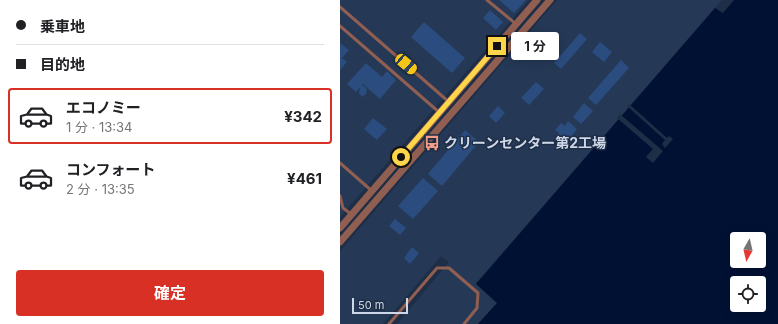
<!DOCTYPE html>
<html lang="ja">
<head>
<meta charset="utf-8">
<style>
  :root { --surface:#fff; --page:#f2f2f2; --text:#202124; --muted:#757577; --line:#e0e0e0; --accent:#d93025 }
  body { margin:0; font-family:Inter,"Noto Sans JP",sans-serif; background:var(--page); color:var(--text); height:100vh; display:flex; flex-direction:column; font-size:15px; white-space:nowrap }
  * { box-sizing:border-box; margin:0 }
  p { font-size:13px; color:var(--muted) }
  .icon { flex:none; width:22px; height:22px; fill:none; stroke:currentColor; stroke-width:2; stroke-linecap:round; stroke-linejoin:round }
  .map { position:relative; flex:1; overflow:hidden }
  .drawer { display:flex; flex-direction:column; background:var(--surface); width:340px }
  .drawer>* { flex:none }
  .top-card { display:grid; align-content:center; height:88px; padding:0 16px; background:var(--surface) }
  .needle { width:26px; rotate:188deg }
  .buttons { position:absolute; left:390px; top:232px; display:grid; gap:8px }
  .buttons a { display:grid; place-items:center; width:36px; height:36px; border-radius:4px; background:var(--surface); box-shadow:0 2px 10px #0003; font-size:20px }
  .scale { position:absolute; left:12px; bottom:10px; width:56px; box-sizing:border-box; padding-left:4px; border:2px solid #cdd7e7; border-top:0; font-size:11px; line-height:14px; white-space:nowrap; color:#cdd7e7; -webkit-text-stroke:3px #1e2e46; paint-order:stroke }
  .end { position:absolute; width:18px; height:18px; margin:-9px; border:5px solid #ffd54a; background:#111; box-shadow:0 0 0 2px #111 }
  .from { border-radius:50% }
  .bubble { position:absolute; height:28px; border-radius:4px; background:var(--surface); box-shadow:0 2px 10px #0003; font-size:13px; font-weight:700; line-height:28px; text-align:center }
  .car { position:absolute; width:12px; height:24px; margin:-12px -6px; border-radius:5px; box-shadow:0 0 3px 1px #0007; background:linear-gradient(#f5c518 24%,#345 0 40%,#f5c518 0 76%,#345 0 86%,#f5c518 0) }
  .top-card b { display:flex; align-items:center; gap:14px; height:38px; font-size:15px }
  .top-card b+b { border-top:1px solid var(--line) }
  .top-card i { width:10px; height:10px; background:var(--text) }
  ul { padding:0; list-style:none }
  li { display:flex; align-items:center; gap:12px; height:56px; margin:0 8px 6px; padding:0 8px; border:2px solid transparent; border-radius:4px }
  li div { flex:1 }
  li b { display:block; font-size:15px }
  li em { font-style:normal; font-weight:700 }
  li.current { border-color:var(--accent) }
  li>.icon { width:36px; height:36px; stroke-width:1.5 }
  .primary-button { display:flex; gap:8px; margin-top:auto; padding:8px 16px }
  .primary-button a { flex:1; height:46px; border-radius:4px; background:var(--accent); color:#fff; font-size:16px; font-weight:700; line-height:46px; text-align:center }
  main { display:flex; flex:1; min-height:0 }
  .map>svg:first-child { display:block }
</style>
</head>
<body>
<main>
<section class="drawer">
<div class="top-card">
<b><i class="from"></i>乗車地</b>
<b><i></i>目的地</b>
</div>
<ul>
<li class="current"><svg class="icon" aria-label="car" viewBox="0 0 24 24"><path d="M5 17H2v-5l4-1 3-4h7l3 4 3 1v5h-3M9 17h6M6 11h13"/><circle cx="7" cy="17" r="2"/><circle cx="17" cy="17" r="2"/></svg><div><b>エコノミー</b><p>1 分 · 13:34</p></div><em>¥342</em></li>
<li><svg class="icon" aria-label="car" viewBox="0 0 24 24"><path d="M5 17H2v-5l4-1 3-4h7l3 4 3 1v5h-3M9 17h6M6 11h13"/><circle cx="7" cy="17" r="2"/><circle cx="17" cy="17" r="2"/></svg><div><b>コンフォート</b><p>2 分 · 13:35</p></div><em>¥461</em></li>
</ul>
<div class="primary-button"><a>確定</a></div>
</section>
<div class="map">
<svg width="438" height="324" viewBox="0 0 438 324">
  <rect width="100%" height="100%" fill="#1e2e46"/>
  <!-- built -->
  <g fill="#253956">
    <path d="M 0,0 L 189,0 L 0,217 Z"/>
    <path d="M 217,0 L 382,0 L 136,283 L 157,303 L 138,324 L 57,324 L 109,262 L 101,256 L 43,324 L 0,324 L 0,251 Z"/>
  </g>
  <!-- water -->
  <path fill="#001134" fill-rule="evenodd" d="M 394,0 L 438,0 L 438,324 L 138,324 L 157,303 L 136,284 L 375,8 L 383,13 ZM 397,239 L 419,239 L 419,261 L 397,261 ZM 397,283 L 419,283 L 419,305 L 397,305 Z"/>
  <!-- pier -->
  <g fill="#1e2e46">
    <path d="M 289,104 L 327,138 L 329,136 L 333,139 L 325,148 L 322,144 L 325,140 L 287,106 Z"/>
    <path d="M 280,114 L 323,151 L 313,163 L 306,157 L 313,149 L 277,118 Z"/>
  </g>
  <!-- building -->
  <g fill="#2a4c7e">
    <path d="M 159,0 L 186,0 L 174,13 Z"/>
    <path d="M 150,10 L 163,22 L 156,30 L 143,18 Z"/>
    <path d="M 84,22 L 125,58 L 112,73 L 71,37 Z"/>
    <path d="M 240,33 L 247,39 L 221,69 L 214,63 Z"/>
    <path d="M 260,42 L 272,52 L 264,62 L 252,52 Z"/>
    <path d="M 0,43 L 9,50 L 2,58 L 7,62 L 0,70 Z"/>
    <path d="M 281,60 L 289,68 L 256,105 L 248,98 Z"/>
    <path d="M 26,63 L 42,77 L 47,71 L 56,80 L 40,99 L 23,84 L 22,86 L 25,86 L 27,90 L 26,94 L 22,97 L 19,93 L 20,87 L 16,92 L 7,84 Z"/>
    <path d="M 196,82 L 204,89 L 189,105 L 181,98 Z"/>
    <path d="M 244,103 L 253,111 L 241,124 L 233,117 Z"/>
    <path d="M 158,106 L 165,113 L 156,123 L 149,116 Z"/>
    <path d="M 33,118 L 47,129 L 37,140 L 24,129 Z"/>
    <path d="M 228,121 L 237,129 L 227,142 L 218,135 L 219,133 L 215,130 L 221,123 L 225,126 Z"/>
    <path d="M 125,130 L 139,142 L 102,186 L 88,174 Z"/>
    <path d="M 83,178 L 98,191 L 73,219 L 58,206 Z"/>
    <path d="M 55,219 L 66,228 L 60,235 L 49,226 Z"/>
    <path d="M 72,247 L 79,253 L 70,264 L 64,258 Z"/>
  </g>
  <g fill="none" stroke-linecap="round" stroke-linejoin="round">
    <!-- service -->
    <g stroke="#915f51" stroke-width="3">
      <path d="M 147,0 L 176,24"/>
      <path d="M 0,7 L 109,102"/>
      <path d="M 0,26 L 100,113"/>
      <path d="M 0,163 L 32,191"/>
      <path d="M 0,196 L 3,208 L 11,214"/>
      <path d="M 49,324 L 97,268 L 109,268 L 138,293 L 137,308 L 124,324"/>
    </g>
    <!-- tertiary -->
    <g stroke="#915f51" stroke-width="7">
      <path d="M 0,228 L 197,0"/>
      <path d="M 0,242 L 210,0"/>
    </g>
  </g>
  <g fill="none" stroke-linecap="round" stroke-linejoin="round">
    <!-- route -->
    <path stroke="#ffd54a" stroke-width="5" d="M 61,157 L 157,46"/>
  </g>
  <!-- icons -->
  <defs>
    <symbol id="bus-bare" viewBox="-9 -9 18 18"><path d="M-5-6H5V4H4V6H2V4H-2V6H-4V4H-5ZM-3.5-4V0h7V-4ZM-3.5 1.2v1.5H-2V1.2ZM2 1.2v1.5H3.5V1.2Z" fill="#f49e87" stroke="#1e2e46" stroke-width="2.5" paint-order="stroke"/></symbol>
  </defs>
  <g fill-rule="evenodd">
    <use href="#bus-bare" x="81" y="132" width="22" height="22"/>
  </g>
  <g text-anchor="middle" stroke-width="3" stroke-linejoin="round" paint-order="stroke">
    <!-- poi labels -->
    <g font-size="14" font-weight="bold" fill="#cdd7e7" stroke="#1e2e46" text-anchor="start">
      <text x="104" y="148">クリーンセンター第2工場</text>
    </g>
  </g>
</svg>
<div class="buttons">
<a><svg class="needle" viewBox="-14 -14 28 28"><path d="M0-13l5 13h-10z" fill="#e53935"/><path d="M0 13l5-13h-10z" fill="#757577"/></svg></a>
<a><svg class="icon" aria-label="locate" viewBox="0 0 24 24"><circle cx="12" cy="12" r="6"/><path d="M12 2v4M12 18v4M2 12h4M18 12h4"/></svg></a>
</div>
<div class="scale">50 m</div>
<i class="end from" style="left:61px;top:157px"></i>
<i class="end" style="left:157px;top:46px"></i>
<div class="bubble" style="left:171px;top:32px;width:48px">1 分</div>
<i class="car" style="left:66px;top:64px;rotate:131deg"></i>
</div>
</main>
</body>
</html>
